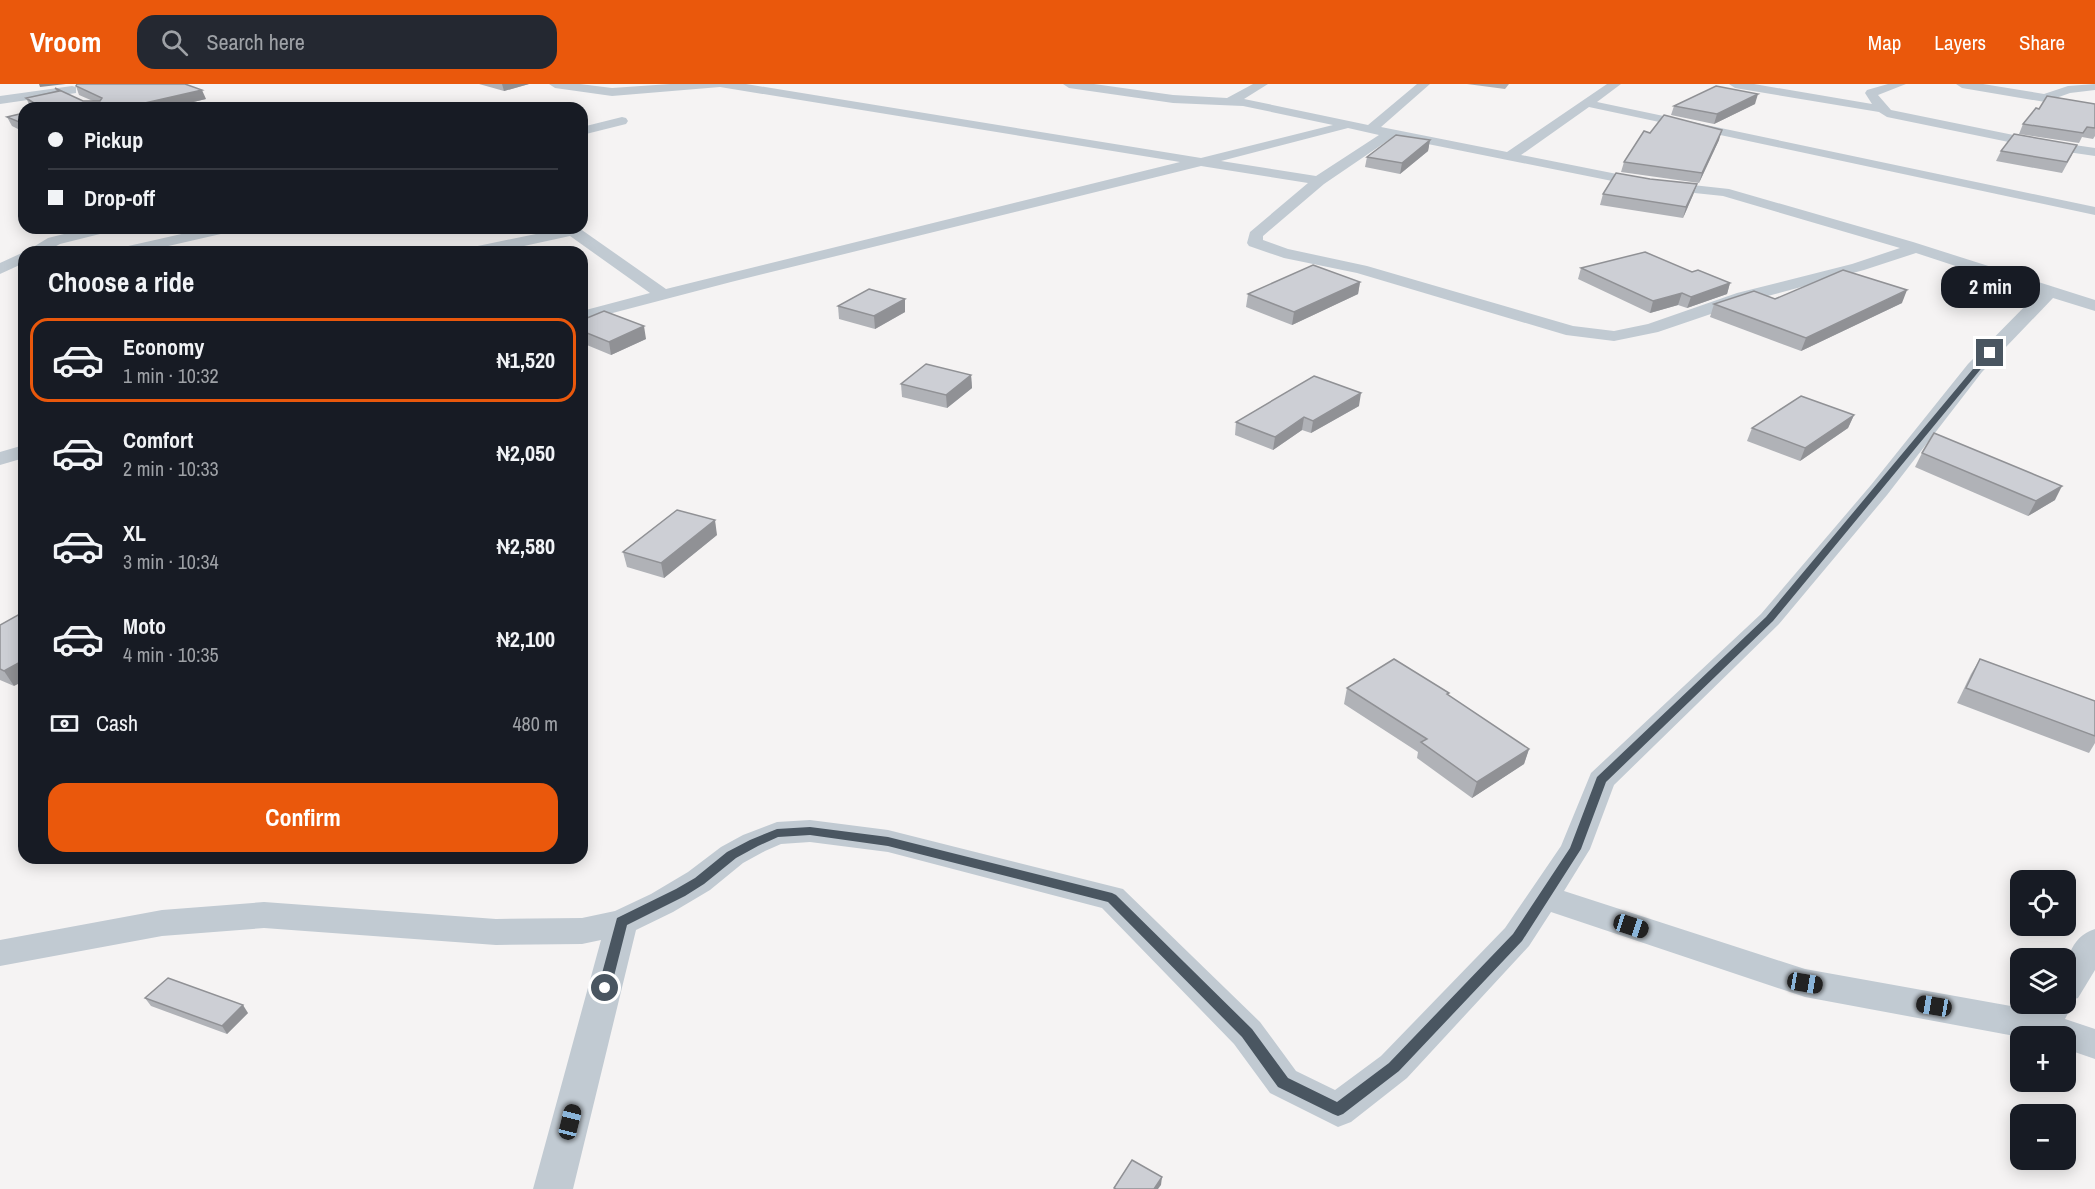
<!DOCTYPE html>
<html lang="en">
<head>
<meta charset="utf-8">
<style>
  :root { --surface:#171b24; --page:#242831; --text:#f1f3f6; --muted:#9ea1a6; --line:#363941; --accent:#ea580c }
  body { margin:0; font-family:"Archivo Narrow",sans-serif; background:var(--page); color:var(--text); height:100vh; display:flex; flex-direction:column; font-size:22px; white-space:nowrap }
  * { box-sizing:border-box; margin:0 }
  p { font-size:20px; color:var(--muted) }
  .icon { flex:none; width:33px; height:33px; fill:none; stroke:currentColor; stroke-width:2; stroke-linecap:round; stroke-linejoin:round }
  .map { position:relative; flex:1; overflow:hidden }
  .side { position:absolute; left:18px; top:162px; width:570px; height:618px; display:flex; flex-direction:column; background:var(--surface); border-radius:18px; box-shadow:0 3px 15px #0003 }
  .side>* { flex:none }
  .top-card { position:absolute; left:18px; top:18px; width:570px; height:132px; border-radius:18px; box-shadow:0 3px 15px #0003; display:grid; align-content:center; height:132px; padding:0 30px; background:var(--surface) }
  .controls { position:absolute; left:2010px; top:786px; display:grid; gap:12px }
  .controls a { display:grid; place-items:center; width:66px; height:66px; border-radius:12px; background:var(--surface); box-shadow:0 3px 15px #0003; font-size:30px }
  .end { position:absolute; width:27px; height:27px; margin:-14px; border:8px solid #4a5661; background:#fff; box-shadow:0 0 0 3px #fff }
  .from { border-radius:50% }
  .bubble { position:absolute; height:42px; border-radius:18px; background:var(--surface); box-shadow:0 3px 15px #0003; font-size:20px; font-weight:700; line-height:42px; text-align:center }
  .car { position:absolute; width:18px; height:36px; margin:-18px -9px; border-radius:8px; box-shadow:0 0 4px 2px #0007; background:linear-gradient(#222 24%,#8ab4d8 0 40%,#222 0 76%,#8ab4d8 0 86%,#222 0) }
  .top-card b { display:flex; align-items:center; gap:21px; height:57px; font-size:22px }
  .top-card b+b { border-top:2px solid var(--line) }
  .top-card i { width:15px; height:15px; background:var(--text) }
  ul { padding:0; list-style:none }
  li { display:flex; align-items:center; gap:18px; height:84px; margin:0 12px 9px; padding:0 18px; border:3px solid transparent; border-radius:18px }
  li div { flex:1 }
  li b { display:block; font-size:22px }
  li em { font-style:normal; font-weight:700 }
  li.on { border-color:var(--accent) }
  li>.icon { width:54px; height:54px; stroke-width:1.5 }
  h2 { padding:0 30px; font-size:27px; line-height:72px }
  .pay { display:flex; align-items:center; gap:15px; height:66px; padding:0 30px; font-size:22px }
  .pay p { margin-inline-start:auto }
  .action { display:flex; gap:12px; margin-top:auto; padding:12px 30px }
  .action a { flex:1; height:69px; border-radius:18px; background:var(--accent); color:#fff; font-size:24px; font-weight:700; line-height:69px; text-align:center }
  header { display:flex; align-items:center; gap:36px; box-sizing:border-box; height:84px; padding:0 30px; background:var(--accent); color:#fff }
  header strong { font-size:28px }
  nav { display:flex; gap:33px; margin-inline-start:auto; font-size:21px }
  .search { width:420px; height:54px; background:var(--page); display:flex; align-items:center; gap:15px; box-sizing:border-box; padding:0 21px; border-radius:18px; color:var(--muted); font-size:22px }
  .map>svg:first-child { display:block }
</style>
</head>
<body>
<header>
<strong>Vroom</strong>
<div class="search"><svg class="icon" aria-label="search" viewBox="0 0 24 24"><circle cx="10" cy="10" r="6"/><path d="M15 15l6 6"/></svg>Search here</div>
<nav><a>Map</a><a>Layers</a><a>Share</a></nav>
</header>
<div class="map">
<svg width="2095" height="1105" viewBox="0 0 2095 1105">
  <rect width="100%" height="100%" fill="#f5f3f3"/>
  <g fill="none" stroke-linecap="round" stroke-linejoin="round">
    <!-- minor -->
    <g fill="#c1cad2" fill-rule="evenodd">
      <path d="M 549,0 L 580,0 L 612,4 L 670,0 L 746,0 L 1201,74 L 1333,41 L 1243,22 L 1173,19 L 1069,4 L 1063,0 L 1094,0 L 1173,11 L 1227,14 L 1253,0 L 1268,0 L 1244,15 L 1368,41 L 1417,0 L 1430,0 L 1381,43 L 1507,68 L 1607,0 L 1621,0 L 1597,18 L 2095,123 L 2095,131 L 1589,23 L 1521,71 L 1647,96 L 1729,105 L 1913,158 L 2095,216 L 2095,227 L 2053,214 L 1982,288 L 1887,411 L 1779,540 L 1614,701 L 1590,765 L 1564,807 L 1805,885 L 2033,926 L 2037,920 L 2066,920 C 2066,891 2062,856 2095,845 L 2095,886 L 2078,914 L 2071,916 L 2073,920 L 2065,935 L 2095,945 L 2095,975 L 2066,965 L 2066,952 L 2020,953 L 1805,913 L 1551,828 L 1529,862 L 1407,994 L 1351,1038 L 1338,1043 L 1270,1009 L 1234,960 L 1102,824 L 888,768 L 810,758 L 781,760 L 765,767 L 743,779 L 710,806 L 673,828 L 636,846 L 573,1105 L 533,1105 L 601,856 L 582,860 L 496,861 L 264,844 L 162,852 L 0,882 L 0,856 L 162,826 L 264,818 L 496,835 L 582,834 L 615,827 L 651,810 L 688,788 L 721,763 L 743,751 L 777,738 L 810,736 L 888,746 L 1123,805 L 1260,938 L 1296,987 L 1335,1006 L 1381,972 L 1505,844 L 1561,762 L 1591,689 L 1761,530 L 1871,401 L 1968,280 L 2038,209 L 1916,169 L 1864,186 L 1749,217 L 1658,248 L 1614,257 L 1566,251 L 1357,189 L 1284,174 L 1249,162 L 1247,159 L 1250,148 L 1308,99 L 1201,82 L 731,198 L 582,237 L 582,227 L 650,209 L 570,152 L 496,168 L 465,168 L 473,163 L 565,144 L 579,144 L 666,205 L 1180,78 L 720,3 L 612,12 L 555,4 ZM 1348,44 L 1379,51 L 1316,92 L 1221,77 ZM 1393,53 L 1647,104 L 1723,112 L 1900,164 L 1852,180 L 1737,209 L 1648,240 L 1614,247 L 1573,242 L 1367,182 L 1288,165 L 1263,156 L 1263,152 L 1324,100 Z"/>
      <path d="M 1729,0 L 1754,0 L 1872,20 L 1865,9 L 1867,6 L 1888,0 L 1906,0 L 1878,11 L 1891,26 L 2033,55 L 2095,64 L 2095,72 L 2033,63 L 1887,33 L 1879,28 L 1735,4 Z"/>
      <path d="M 1956,0 L 1983,0 L 2044,10 L 2068,2 L 2095,0 L 2095,6 L 2070,9 L 2045,18 L 1962,4 Z"/>
      <path d="M 72,2 L 76,3 L 76,9 L 0,20 L 0,12 Z"/>
      <path d="M 622,33 L 626,34 L 628,37 L 626,40 L 582,51 L 582,43 Z"/>
      <path d="M 88,144 L 115,144 L 112,147 L 60,160 L 45,168 L 25,168 L 48,154 Z"/>
      <path d="M 208,144 L 237,144 L 234,147 L 142,168 L 113,168 L 115,165 Z"/>
      <path d="M 24,168 L 24,179 L 0,190 L 0,179 Z"/>
      <path d="M 24,361 L 24,374 L 0,381 L 0,368 Z"/>
    </g>
  </g>
  <!-- wall -->
  <g fill="#b0b2b7">
    <path d="M 479,0 L 529,0 L 504,7 Z"/>
    <path d="M 1467,0 L 1509,0 L 1505,5 Z"/>
    <path d="M 76,2 L 206,15 L 168,24 L 31,24 L 26,14 L 56,7 L 55,4 L 83,17 L 93,17 L 79,11 Z"/>
    <path d="M 1755,20 L 1714,40 L 1671,31 L 1674,22 Z"/>
    <path d="M 2095,20 L 2095,52 L 2093,55 L 2082,53 L 2079,59 L 2019,50 L 2023,40 L 2039,25 Z"/>
    <path d="M 24,29 L 24,48 L 12,42 L 7,33 Z"/>
    <path d="M 1650,49 L 1719,56 L 1699,99 L 1621,88 L 1624,78 Z"/>
    <path d="M 1430,56 L 1428,67 L 1400,90 L 1365,83 L 1367,73 Z"/>
    <path d="M 2001,67 L 2072,71 L 2062,89 L 1996,77 Z"/>
    <path d="M 1650,95 L 1697,100 L 1693,111 L 1683,134 L 1600,121 L 1603,110 Z"/>
    <path d="M 1581,184 L 1692,188 L 1730,199 L 1727,210 L 1687,224 L 1678,221 L 1650,229 L 1578,195 Z"/>
    <path d="M 1360,198 L 1358,210 L 1292,241 L 1246,223 L 1248,210 Z"/>
    <path d="M 1775,215 L 1902,219 L 1801,267 L 1710,233 L 1714,220 Z"/>
    <path d="M 838,222 L 905,228 L 875,245 L 839,235 Z"/>
    <path d="M 582,236 L 646,255 L 611,271 L 582,259 Z"/>
    <path d="M 971,291 L 972,304 L 947,324 L 902,313 L 901,300 Z"/>
    <path d="M 1359,322 L 1311,349 L 1302,346 L 1273,366 L 1235,351 L 1236,338 Z"/>
    <path d="M 1854,331 L 1848,344 L 1800,377 L 1747,357 L 1752,344 Z"/>
    <path d="M 1922,369 L 2055,416 L 2028,432 L 1915,383 Z"/>
    <path d="M 717,451 L 664,494 L 627,483 L 623,468 Z"/>
    <path d="M 0,541 L 14,602 L 0,596 Z"/>
    <path d="M 1980,575 L 2095,617 L 2095,659 L 2089,669 L 1957,619 L 1971,590 Z"/>
    <path d="M 1347,604 L 1448,611 L 1529,665 L 1524,680 L 1472,714 L 1417,674 L 1418,668 L 1344,620 Z"/>
    <path d="M 145,914 L 248,929 L 227,950 L 151,922 Z"/>
  </g>
  <!-- shaded-wall -->
  <g fill="#909195">
    <path d="M 39,0 L 66,0 L 40,3 Z"/>
    <path d="M 502,0 L 529,0 L 504,7 Z"/>
    <path d="M 202,6 L 206,15 L 168,24 L 123,24 Z"/>
    <path d="M 1758,10 L 1755,20 L 1714,40 L 1717,30 Z"/>
    <path d="M 1722,46 L 1719,56 L 1699,99 L 1702,89 Z"/>
    <path d="M 1430,56 L 1428,67 L 1400,90 L 1402,79 Z"/>
    <path d="M 1697,100 L 1693,111 L 1683,134 L 1686,123 Z"/>
    <path d="M 1360,198 L 1358,210 L 1292,241 L 1294,228 Z"/>
    <path d="M 1730,199 L 1727,210 L 1687,224 L 1691,213 Z"/>
    <path d="M 1907,206 L 1902,219 L 1801,267 L 1806,254 Z"/>
    <path d="M 1682,209 L 1678,221 L 1650,229 L 1653,217 Z"/>
    <path d="M 905,215 L 905,228 L 875,245 L 874,232 Z"/>
    <path d="M 644,242 L 646,255 L 611,271 L 609,258 Z"/>
    <path d="M 971,291 L 972,304 L 947,324 L 946,311 Z"/>
    <path d="M 1361,309 L 1359,322 L 1311,349 L 1313,337 Z"/>
    <path d="M 1854,331 L 1848,344 L 1800,377 L 1805,364 Z"/>
    <path d="M 1304,333 L 1302,346 L 1273,366 L 1275,353 Z"/>
    <path d="M 2062,402 L 2055,416 L 2028,432 L 2036,417 Z"/>
    <path d="M 715,436 L 717,451 L 664,494 L 661,479 Z"/>
    <path d="M 24,576 L 24,597 L 14,602 L 4,587 Z"/>
    <path d="M 1529,665 L 1524,680 L 1472,714 L 1477,698 Z"/>
    <path d="M 243,921 L 248,929 L 227,950 L 222,942 Z"/>
    <path d="M 1162,1093 L 1161,1101 L 1158,1105 L 1154,1105 Z"/>
  </g>
  <!-- building -->
  <g fill="#cdcfd5" stroke="#909195" stroke-width="1.5">
    <path d="M 77,0 L 185,0 L 202,6 L 123,24 L 41,24 L 42,24 L 26,14 L 59,7 L 55,4 L 83,17 L 100,17 L 102,14 L 76,2 Z"/>
    <path d="M 1716,2 L 1758,10 L 1717,30 L 1674,22 Z"/>
    <path d="M 2047,12 L 2095,20 L 2095,44 L 2087,43 L 2083,49 L 2023,40 L 2036,24 L 2039,25 Z"/>
    <path d="M 24,29 L 24,40 L 7,33 Z"/>
    <path d="M 1664,31 L 1722,46 L 1702,89 L 1624,78 L 1644,47 L 1650,49 Z"/>
    <path d="M 2014,50 L 2077,61 L 2067,78 L 2001,67 Z"/>
    <path d="M 1396,51 L 1430,56 L 1402,79 L 1367,73 Z"/>
    <path d="M 1616,89 L 1650,95 L 1697,100 L 1686,123 L 1603,110 Z"/>
    <path d="M 1645,168 L 1692,188 L 1698,186 L 1730,199 L 1691,213 L 1682,209 L 1653,217 L 1581,184 Z"/>
    <path d="M 1313,181 L 1360,198 L 1294,228 L 1248,210 Z"/>
    <path d="M 1843,186 L 1907,206 L 1806,254 L 1714,220 L 1754,207 L 1775,215 Z"/>
    <path d="M 869,205 L 905,215 L 874,232 L 838,222 Z"/>
    <path d="M 604,227 L 644,242 L 609,258 L 582,247 L 582,236 Z"/>
    <path d="M 926,280 L 971,291 L 946,311 L 901,300 Z"/>
    <path d="M 1314,292 L 1361,309 L 1313,337 L 1304,333 L 1275,353 L 1236,338 Z"/>
    <path d="M 1801,312 L 1854,331 L 1805,364 L 1752,344 Z"/>
    <path d="M 1934,349 L 2062,402 L 2036,417 L 1922,369 Z"/>
    <path d="M 677,426 L 715,436 L 661,479 L 623,468 Z"/>
    <path d="M 18,531 L 24,533 L 24,576 L 4,587 L 0,585 L 0,541 Z"/>
    <path d="M 1394,575 L 1449,609 L 1447,610 L 1529,665 L 1477,698 L 1421,658 L 1427,655 L 1347,604 Z"/>
    <path d="M 1980,575 L 2095,617 L 2095,652 L 1966,604 Z"/>
    <path d="M 168,894 L 243,921 L 222,942 L 145,914 Z"/>
    <path d="M 1132,1076 L 1162,1093 L 1154,1105 L 1116,1105 L 1114,1104 Z"/>
  </g>
  <!-- route -->
  <path fill="#4a5661" d="M 1988,267 L 1994,269 L 1773,537 L 1606,698 L 1581,765 L 1522,857 L 1399,987 L 1343,1030 L 1338,1032 L 1333,1030 L 1278,1003 L 1242,953 L 1108,818 L 888,762 L 810,751 L 778,753 L 758,762 L 736,774 L 704,800 L 685,812 L 627,841 L 611,904 L 605,910 L 598,904 L 617,834 L 676,805 L 695,794 L 727,768 L 750,756 L 777,745 L 810,743 L 888,753 L 1112,809 L 1116,811 L 1252,945 L 1288,994 L 1337,1018 L 1389,979 L 1513,850 L 1570,764 L 1597,693 L 1766,533 Z"/>
</svg>
<div class="controls">
<a><svg class="icon" aria-label="locate" viewBox="0 0 24 24"><circle cx="12" cy="12" r="6"/><path d="M12 2v4M12 18v4M2 12h4M18 12h4"/></svg></a>
<a><svg class="icon" aria-label="layers" viewBox="0 0 24 24"><path d="M12 4l9 5-9 5-9-5zM3 14l9 5 9-5"/></svg></a>
<a>+</a>
<a>−</a>
</div>
<i class="end from" style="left:605px;top:904px"></i>
<i class="end" style="left:1990px;top:269px"></i>
<div class="bubble" style="left:1941px;top:182px;width:99px">2 min</div>
<i class="car" style="left:1631px;top:842px;rotate:108deg"></i>
<i class="car" style="left:1805px;top:899px;rotate:100deg"></i>
<i class="car" style="left:1934px;top:922px;rotate:280deg"></i>
<i class="car" style="left:570px;top:1038px;rotate:14deg"></i>
<div class="top-card">
<b><i class="from"></i>Pickup</b>
<b><i></i>Drop-off</b>
</div>
<section class="side">
<h2>Choose a ride</h2>
<ul>
<li class="on"><svg class="icon" aria-label="car" viewBox="0 0 24 24"><path d="M5 17H2v-5l4-1 3-4h7l3 4 3 1v5h-3M9 17h6M6 11h13"/><circle cx="7" cy="17" r="2"/><circle cx="17" cy="17" r="2"/></svg><div><b>Economy</b><p>1 min · 10:32</p></div><em>₦1,520</em></li>
<li><svg class="icon" aria-label="car" viewBox="0 0 24 24"><path d="M5 17H2v-5l4-1 3-4h7l3 4 3 1v5h-3M9 17h6M6 11h13"/><circle cx="7" cy="17" r="2"/><circle cx="17" cy="17" r="2"/></svg><div><b>Comfort</b><p>2 min · 10:33</p></div><em>₦2,050</em></li>
<li><svg class="icon" aria-label="car" viewBox="0 0 24 24"><path d="M5 17H2v-5l4-1 3-4h7l3 4 3 1v5h-3M9 17h6M6 11h13"/><circle cx="7" cy="17" r="2"/><circle cx="17" cy="17" r="2"/></svg><div><b>XL</b><p>3 min · 10:34</p></div><em>₦2,580</em></li>
<li><svg class="icon" aria-label="car" viewBox="0 0 24 24"><path d="M5 17H2v-5l4-1 3-4h7l3 4 3 1v5h-3M9 17h6M6 11h13"/><circle cx="7" cy="17" r="2"/><circle cx="17" cy="17" r="2"/></svg><div><b>Moto</b><p>4 min · 10:35</p></div><em>₦2,100</em></li>
</ul>
<div class="pay"><svg class="icon" aria-label="cash" viewBox="0 0 24 24"><path d="M3 7h18v10H3z"/><circle cx="12" cy="12" r="2"/></svg>Cash<p>480 m</p></div>
<div class="action"><a>Confirm</a></div>
</section>
</div>
</body>
</html>
